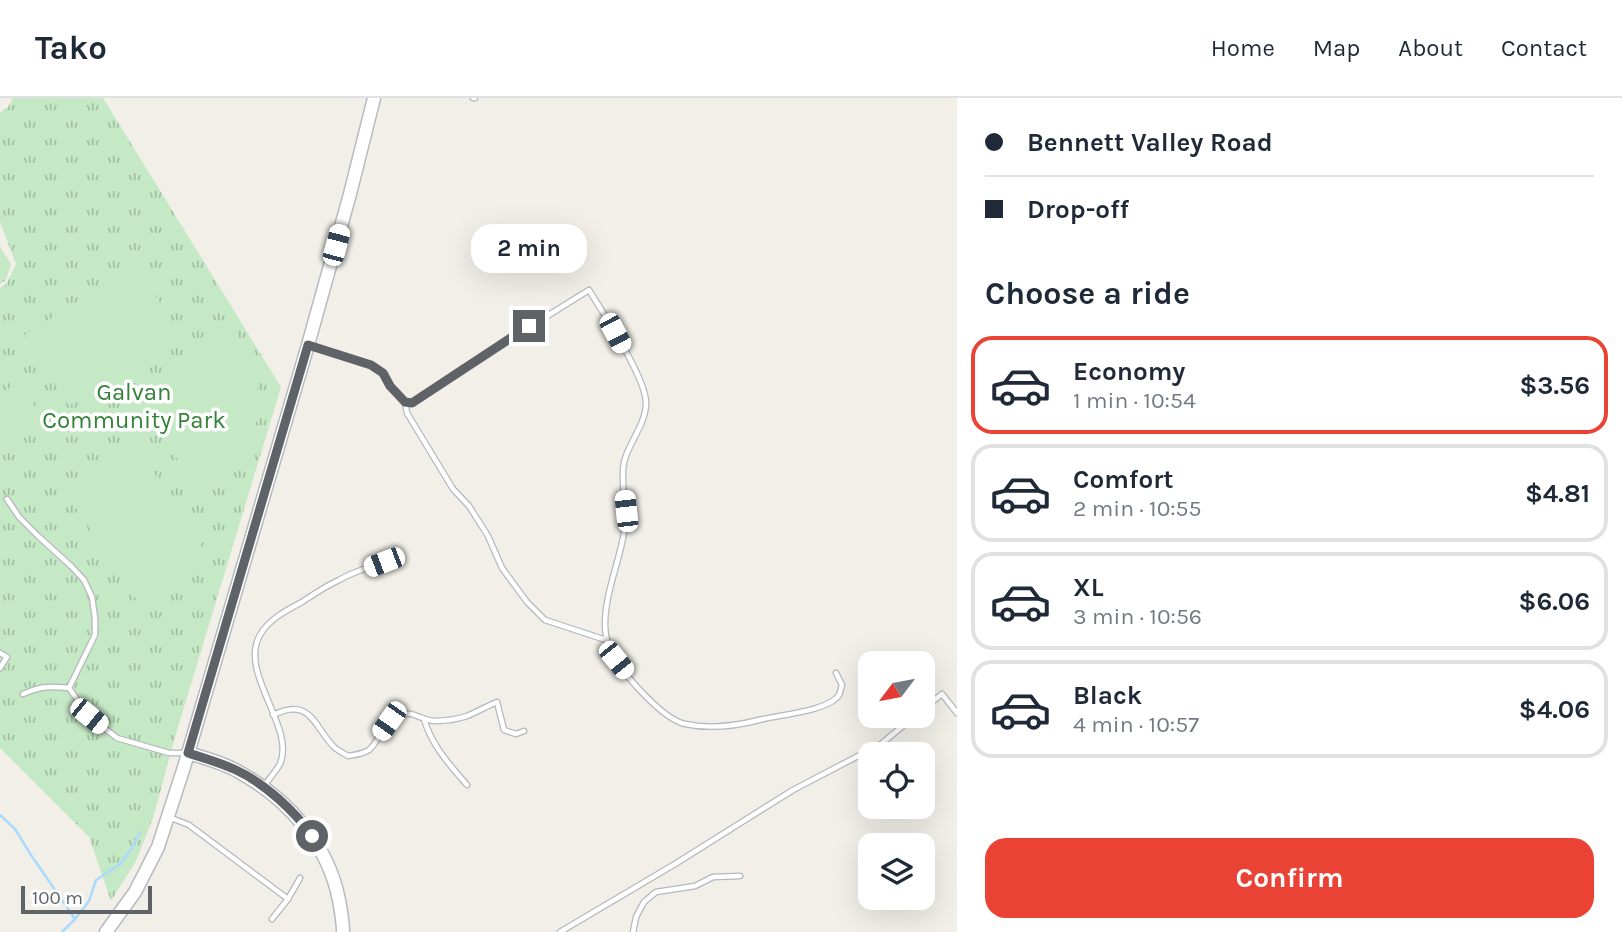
<!DOCTYPE html>
<html lang="en">
<head>
<meta charset="utf-8">
<style>
  :root { --surface:#fff; --page:#f2f2f3; --text:#1f2937; --muted:#747a83; --line:#e0e1e3; --accent:#ea4335 }
  body { margin:0; font-family:Karla,sans-serif; background:var(--page); color:var(--text); height:100vh; display:flex; flex-direction:column; font-size:26px; white-space:nowrap }
  * { box-sizing:border-box; margin:0 }
  p { font-size:23px; color:var(--muted) }
  .icon { flex:none; width:38px; height:38px; fill:none; stroke:currentColor; stroke-width:2; stroke-linecap:round; stroke-linejoin:round }
  .map { position:relative; flex:1; overflow:hidden }
  .drawer { display:flex; flex-direction:column; background:var(--surface); width:665px }
  .drawer>* { flex:none }
  .top-card { display:grid; align-content:center; height:154px; padding:0 28px; background:var(--surface) }
  .needle { width:46px; rotate:238deg }
  .tools { position:absolute; left:858px; top:553px; display:grid; gap:14px }
  .tools a { display:grid; place-items:center; width:77px; height:77px; border-radius:14px; background:var(--surface); box-shadow:0 7px 28px #0002; font-size:35px }
  .scale { position:absolute; left:21px; bottom:18px; width:131px; box-sizing:border-box; padding-left:7px; border:4px solid #5f6368; border-top:0; font-size:19px; line-height:24px; white-space:nowrap; color:#5f6368; -webkit-text-stroke:5px #fff; paint-order:stroke }
  .end { position:absolute; width:32px; height:32px; margin:-16px; border:9px solid #5f6368; background:#fff; box-shadow:0 0 0 4px #fff }
  .from { border-radius:50% }
  .bubble { position:absolute; height:49px; border-radius:21px; background:var(--surface); box-shadow:0 7px 28px #0002; font-size:23px; font-weight:700; line-height:49px; text-align:center }
  .car { position:absolute; width:21px; height:42px; margin:-21px -10px; border-radius:9px; box-shadow:0 0 5px 2px #0007; background:linear-gradient(#fff 24%,#345 0 40%,#fff 0 76%,#345 0 86%,#fff 0) }
  .top-card b { display:flex; align-items:center; gap:24px; height:66px; font-size:26px }
  .top-card b+b { border-top:2px solid var(--line) }
  .top-card i { width:18px; height:18px; background:var(--text) }
  ul { padding:0; list-style:none }
  li { display:flex; align-items:center; gap:21px; height:98px; margin:0 14px 10px; padding:0 14px; border:4px solid var(--line); border-radius:21px }
  li div { flex:1 }
  li b { display:block; font-size:26px }
  li em { font-style:normal; font-weight:700 }
  li.current { border-color:var(--accent) }
  li>.icon { width:63px; height:63px; stroke-width:1.5 }
  h2 { padding:0 28px; font-size:32px; line-height:84px }
  .action { display:flex; gap:14px; margin-top:auto; padding:14px 28px }
  .action a { flex:1; height:80px; border-radius:21px; background:var(--accent); color:#fff; font-size:28px; font-weight:700; line-height:80px; text-align:center }
  header { display:flex; align-items:center; gap:42px; box-sizing:border-box; height:98px; padding:0 35px; background:var(--surface); border-bottom:2px solid var(--line) }
  header strong { font-size:33px }
  nav { display:flex; gap:38px; margin-inline-start:auto; font-size:24px }
  main { display:flex; flex:1; min-height:0 }
  .map>svg:first-child { display:block }
</style>
</head>
<body>
<header>
<strong>Tako</strong>
<nav><a>Home</a><a>Map</a><a>About</a><a>Contact</a></nav>
</header>
<main>
<div class="map">
<svg width="957" height="834" viewBox="0 0 957 834">
  <defs>
    <pattern id="grass-tufts" width="24" height="20" patternUnits="userSpaceOnUse" patternTransform="scale(1.75)"><rect width="24" height="20" fill="#c5e8c5"/><path d="M3 7l-1-3M5 7V3M7 7l1-3M15 17l-1-3M17 17v-4M19 17l1-3" fill="none" stroke="#a3c0a4"/></pattern>
  </defs>
  <rect width="100%" height="100%" fill="#f1efe8"/>
  <!-- grass -->
  <g fill="url(#grass-tufts)">
    <path d="M 13,0 L 103,0 L 281,289 L 175,639 L 153,720 L 136,763 L 111,803 L 89,739 L 0,650 L 0,190 L 7,185 L 16,166 L 0,124 L 0,15 L 8,9 Z"/>
    <path d="M 0,149 L 11,166 L 6,182 L 0,186 Z"/>
  </g>
  <!-- garden -->
  <g fill="#c5e8c5">
    <path d="M 136,168 L 182,238 L 69,308 L 24,237 Z"/>
    <path d="M 235,234 L 257,275 L 258,319 L 243,360 L 226,382 L 203,398 L 138,305 L 139,298 Z"/>
    <path d="M 0,255 L 13,276 L 0,285 Z"/>
    <path d="M 19,284 L 45,325 L 5,350 L 0,343 L 0,296 Z"/>
    <path d="M 137,349 L 209,459 L 139,506 L 67,396 Z"/>
  </g>
  <g fill="none" stroke-linecap="round" stroke-linejoin="round">
    <!-- stream -->
    <g stroke="#aadaff" stroke-width="2.5">
      <path d="M 0,717 L 15,731 L 31,757 L 75,821 L 62,834"/>
      <path d="M 75,821 L 89,803 L 96,782 L 120,766 L 132,750 L 140,734"/>
    </g>
    <defs>
      <g id="lane">
        <path d="M 473,0 L 475,0"/>
        <path d="M 309,248 L 371,267 L 383,275 L 390,288 L 405,304 L 412,305 L 462,271 L 589,192 C 603,215 646,280 646,305 C 646,326 629,344 624,364 C 620,385 627,407 625,428 C 621,461 605,493 605,527 C 605,540 609,551 616,562 C 628,581 663,621 685,626 C 709,631 736,628 759,622 C 778,617 829,613 839,597 C 840,595 841,590 842,587 L 836,575"/>
        <path d="M 405,304 L 407,315 L 453,391 L 469,408 L 488,438 L 502,470 L 527,504 L 545,522 L 606,542"/>
        <path d="M 7,401 L 19,419 L 38,438 L 71,468 L 84,482 L 92,499 L 95,520 L 95,537 L 69,590 L 89,618 L 117,640 L 169,655 L 188,655"/>
        <path d="M 0,555 L 7,559 L 0,570"/>
        <path d="M 23,596 C 41,588 50,588 69,590"/>
        <path d="M 922,612 L 942,596 L 957,615"/>
        <path d="M 273,617 C 311,598 314,629 334,649 C 337,652 343,655 348,658 C 354,657 363,656 369,652 C 380,642 383,625 397,618 C 413,611 420,622 434,623 C 444,623 458,621 467,618 C 477,614 487,608 497,604 L 504,632 L 516,636 L 524,633"/>
        <path d="M 424,621 C 432,648 449,666 467,687"/>
        <path d="M 264,688 C 269,681 276,673 280,666 C 296,629 238,575 260,537 C 269,521 287,512 302,504 C 314,496 326,488 339,482 C 353,474 369,469 384,464"/>
        <path d="M 169,719 L 189,727 L 288,801 L 272,821"/>
        <path d="M 288,801 L 300,780"/>
        <path d="M 560,834 L 675,766 L 793,692 L 881,646 L 915,618"/>
        <path d="M 633,834 L 636,819 L 644,804 L 656,794 L 695,788 L 713,779 L 740,778"/>
      </g>
      <g id="secondary">
        <path d="M 188,655 C 205,660 224,665 239,674 C 288,701 328,746 339,802 C 341,813 343,823 343,834"/>
        <path d="M 106,834 L 135,794 L 158,749 L 184,669 L 308,247 L 350,96 L 374,0"/>
      </g>
    </defs>
    <!-- lane casing -->
    <use href="#lane" stroke="#b5b8bc" stroke-width="7"/>
    <!-- secondary casing -->
    <use href="#secondary" stroke="#b6babf" stroke-width="15"/>
    <!-- lane -->
    <use href="#lane" stroke="#fff" stroke-width="4.5"/>
    <!-- secondary -->
    <use href="#secondary" stroke="#fff" stroke-width="12"/>
  </g>
  <g fill="none" stroke-linecap="round" stroke-linejoin="round">
    <!-- route -->
    <path stroke="#5f6368" stroke-width="9" d="M 312,738 C 295,713 264,685 236,672 C 221,665 204,660 188,655 L 308,247 L 371,267 L 383,275 L 390,288 L 405,304 L 412,305 L 529,228"/>
  </g>
  <g text-anchor="middle" stroke-width="7" stroke-linejoin="round" paint-order="stroke">
    <!-- park labels -->
    <g font-size="24" fill="#348238" stroke="#fff">
      <text x="134" y="302">Galvan<tspan x="134" dy="28">Community Park</tspan></text>
    </g>
  </g>
</svg>
<div class="tools">
<a><svg class="needle" viewBox="-14 -14 28 28"><path d="M0-13l5 13h-10z" fill="#e53935"/><path d="M0 13l5-13h-10z" fill="#747a83"/></svg></a>
<a><svg class="icon" aria-label="locate" viewBox="0 0 24 24"><circle cx="12" cy="12" r="6"/><path d="M12 2v4M12 18v4M2 12h4M18 12h4"/></svg></a>
<a><svg class="icon" aria-label="layers" viewBox="0 0 24 24"><path d="M12 4l9 5-9 5-9-5zM3 14l9 5 9-5"/></svg></a>
</div>
<div class="scale">100 m</div>
<i class="end from" style="left:312px;top:738px"></i>
<i class="end" style="left:529px;top:228px"></i>
<div class="bubble" style="left:471px;top:126px;width:116px">2 min</div>
<i class="car" style="left:336px;top:147px;rotate:15deg"></i>
<i class="car" style="left:615px;top:235px;rotate:152deg"></i>
<i class="car" style="left:626px;top:413px;rotate:354deg"></i>
<i class="car" style="left:384px;top:464px;rotate:249deg"></i>
<i class="car" style="left:616px;top:562px;rotate:141deg"></i>
<i class="car" style="left:89px;top:618px;rotate:129deg"></i>
<i class="car" style="left:389px;top:623px;rotate:215deg"></i>
</div>
<section class="drawer">
<div class="top-card">
<b><i class="from"></i>Bennett Valley Road</b>
<b><i></i>Drop-off</b>
</div>
<h2>Choose a ride</h2>
<ul>
<li class="current"><svg class="icon" aria-label="car" viewBox="0 0 24 24"><path d="M5 17H2v-5l4-1 3-4h7l3 4 3 1v5h-3M9 17h6M6 11h13"/><circle cx="7" cy="17" r="2"/><circle cx="17" cy="17" r="2"/></svg><div><b>Economy</b><p>1 min · 10:54</p></div><em>$3.56</em></li>
<li><svg class="icon" aria-label="car" viewBox="0 0 24 24"><path d="M5 17H2v-5l4-1 3-4h7l3 4 3 1v5h-3M9 17h6M6 11h13"/><circle cx="7" cy="17" r="2"/><circle cx="17" cy="17" r="2"/></svg><div><b>Comfort</b><p>2 min · 10:55</p></div><em>$4.81</em></li>
<li><svg class="icon" aria-label="car" viewBox="0 0 24 24"><path d="M5 17H2v-5l4-1 3-4h7l3 4 3 1v5h-3M9 17h6M6 11h13"/><circle cx="7" cy="17" r="2"/><circle cx="17" cy="17" r="2"/></svg><div><b>XL</b><p>3 min · 10:56</p></div><em>$6.06</em></li>
<li><svg class="icon" aria-label="car" viewBox="0 0 24 24"><path d="M5 17H2v-5l4-1 3-4h7l3 4 3 1v5h-3M9 17h6M6 11h13"/><circle cx="7" cy="17" r="2"/><circle cx="17" cy="17" r="2"/></svg><div><b>Black</b><p>4 min · 10:57</p></div><em>$4.06</em></li>
</ul>
<div class="action"><a>Confirm</a></div>
</section>
</main>
</body>
</html>
